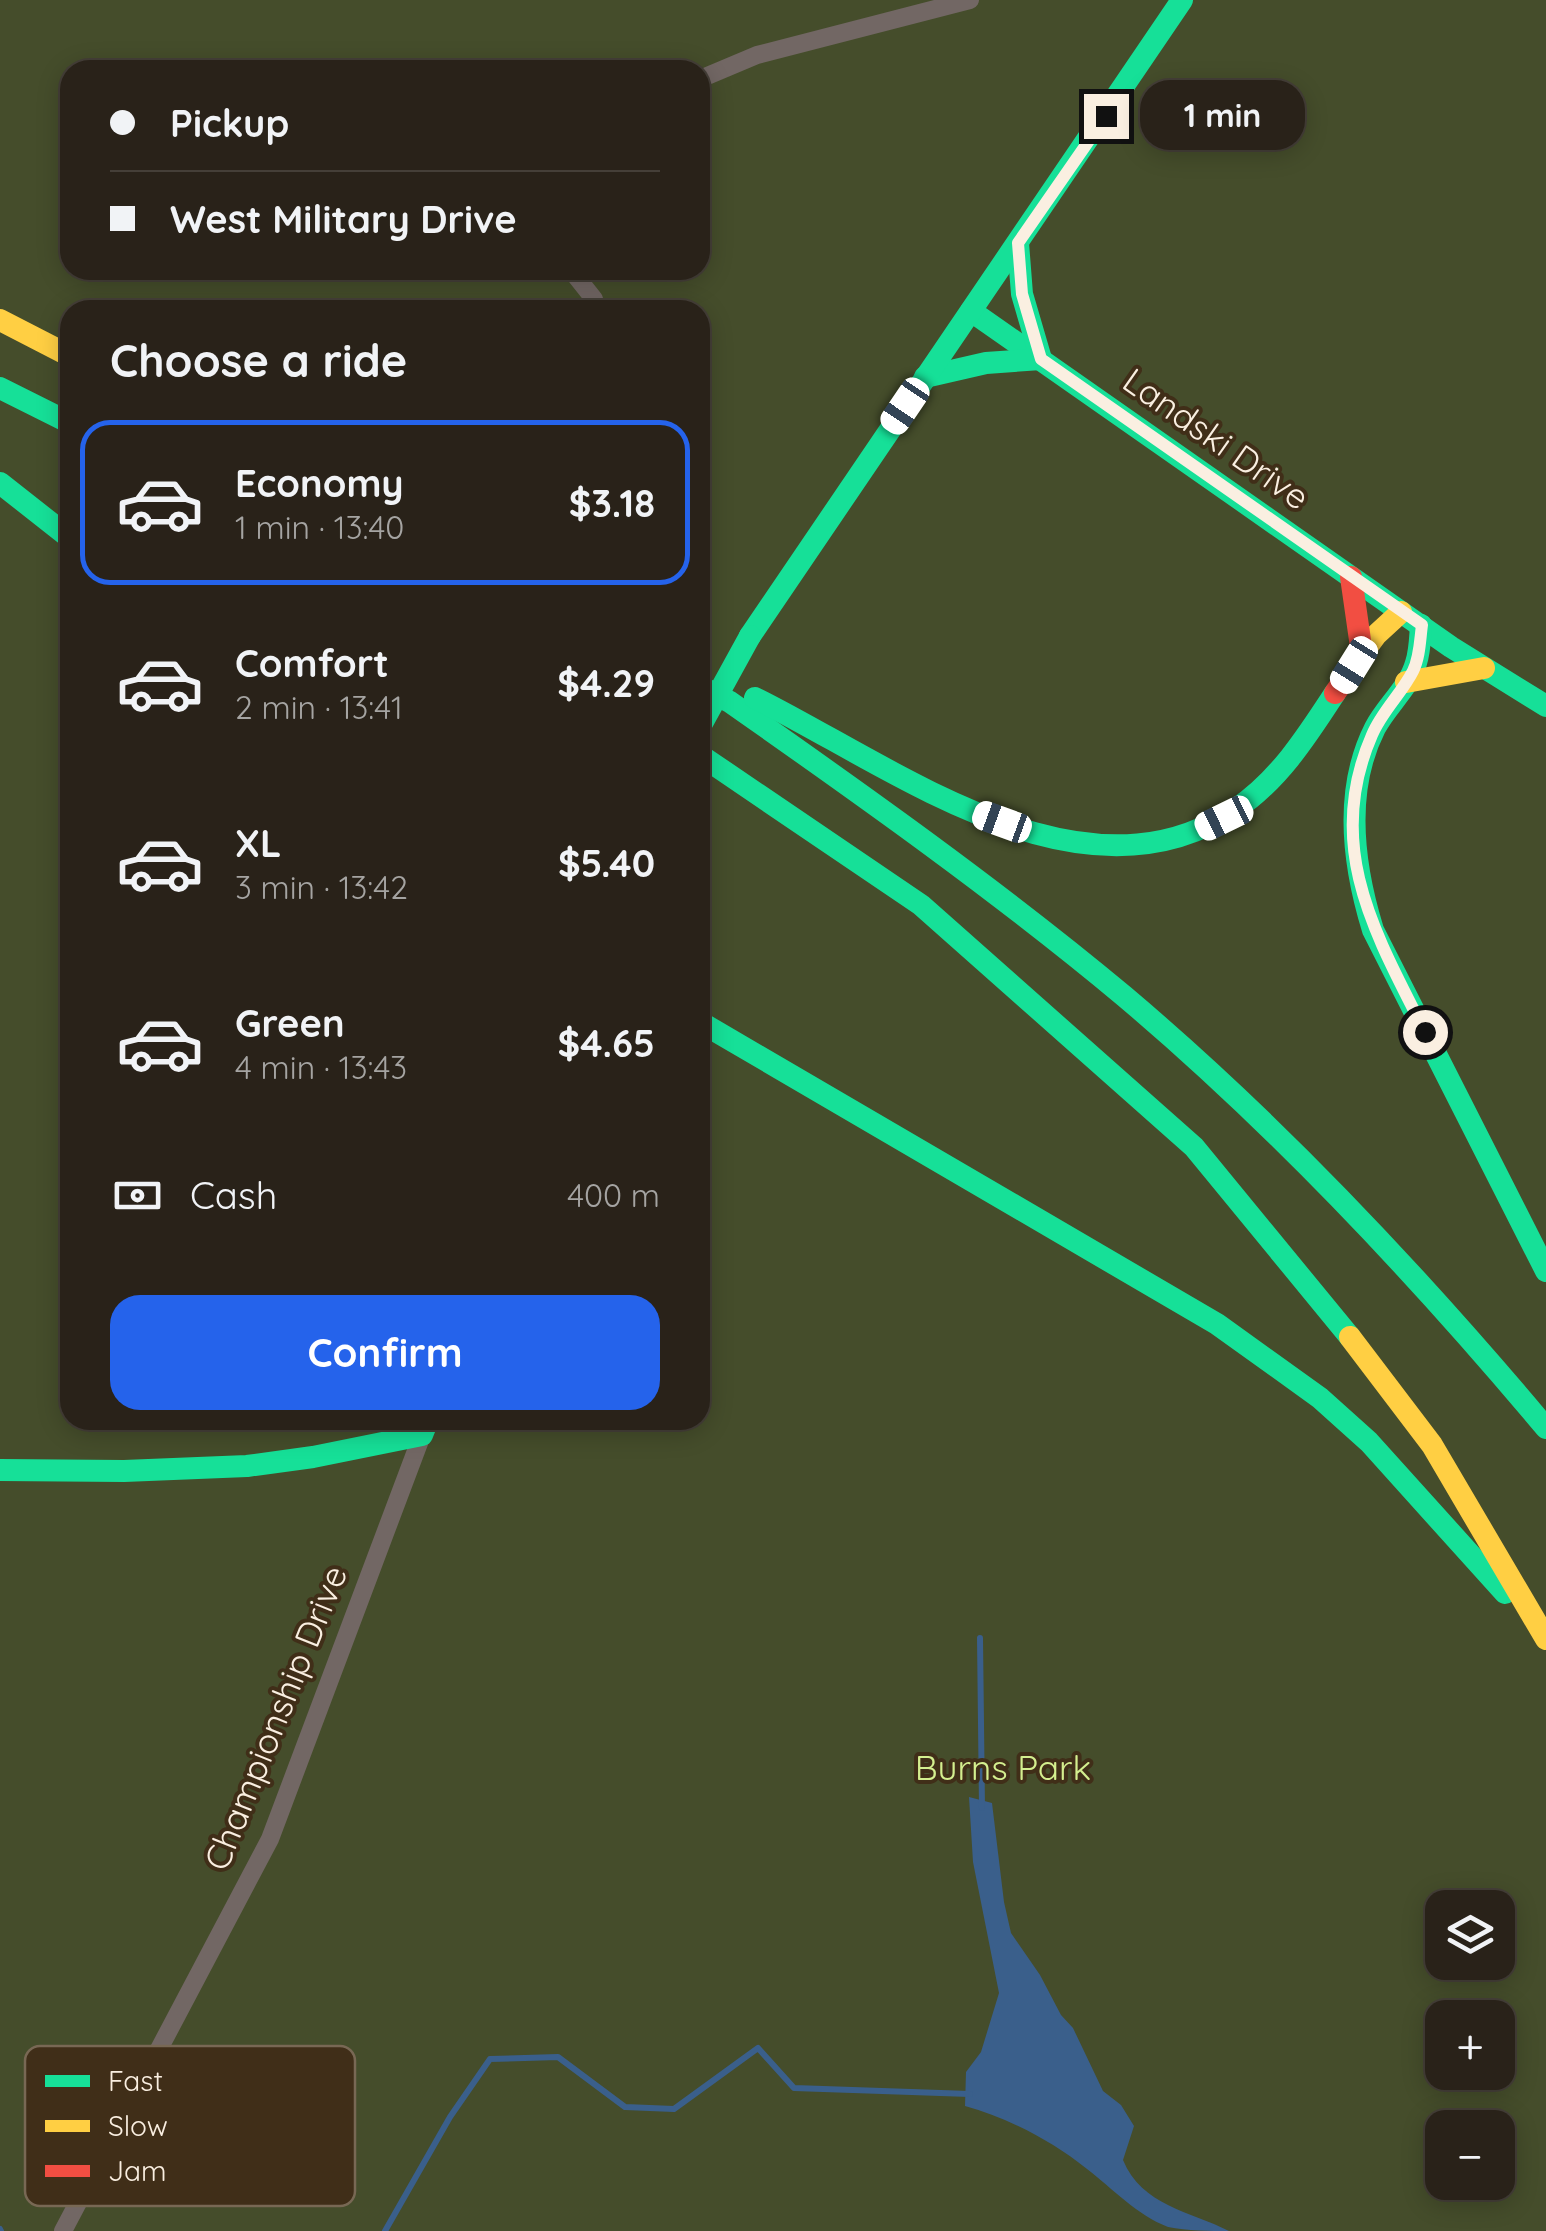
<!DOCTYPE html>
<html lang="en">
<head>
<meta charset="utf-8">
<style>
  :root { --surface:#292219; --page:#352f26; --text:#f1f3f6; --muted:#a5a4a2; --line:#453f38; --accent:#2563eb }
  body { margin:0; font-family:Quicksand,sans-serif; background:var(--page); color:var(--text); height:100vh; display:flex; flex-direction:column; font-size:38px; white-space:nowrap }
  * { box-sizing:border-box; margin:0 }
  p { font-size:32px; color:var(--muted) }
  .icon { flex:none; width:55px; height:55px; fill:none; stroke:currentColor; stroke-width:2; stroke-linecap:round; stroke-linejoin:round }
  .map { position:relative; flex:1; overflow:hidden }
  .side { position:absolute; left:60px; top:300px; width:650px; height:1130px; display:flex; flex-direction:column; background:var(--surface); border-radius:30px; box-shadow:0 5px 25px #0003,0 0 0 2px var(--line) }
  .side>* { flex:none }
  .top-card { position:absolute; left:60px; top:60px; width:650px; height:220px; border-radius:30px; box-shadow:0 5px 25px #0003,0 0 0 2px var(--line); display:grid; align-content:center; height:220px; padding:0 50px; background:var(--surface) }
  .controls { position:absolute; left:1425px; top:1890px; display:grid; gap:20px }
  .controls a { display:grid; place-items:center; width:90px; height:90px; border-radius:20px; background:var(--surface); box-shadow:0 5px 25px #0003,0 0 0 2px var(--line); font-size:50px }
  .end { position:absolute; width:45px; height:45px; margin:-22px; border:12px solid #faefe1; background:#111; box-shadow:0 0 0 5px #111 }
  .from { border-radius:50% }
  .bubble { position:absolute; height:70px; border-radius:30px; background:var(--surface); box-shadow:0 5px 25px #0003,0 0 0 2px var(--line); font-size:32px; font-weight:700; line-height:70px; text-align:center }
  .car { position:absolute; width:30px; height:60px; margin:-30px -15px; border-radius:12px; box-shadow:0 0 8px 2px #0007; background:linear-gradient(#fff 24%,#345 0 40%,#fff 0 76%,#345 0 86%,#fff 0) }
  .top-card b { display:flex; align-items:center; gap:35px; height:95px; font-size:38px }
  .top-card b+b { border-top:2px solid var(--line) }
  .top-card i { width:25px; height:25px; background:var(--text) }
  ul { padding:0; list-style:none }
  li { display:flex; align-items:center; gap:30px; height:165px; margin:0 20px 15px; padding:0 30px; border:5px solid transparent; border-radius:30px }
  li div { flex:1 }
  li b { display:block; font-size:38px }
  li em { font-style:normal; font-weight:700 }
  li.active { border-color:var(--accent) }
  li>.icon { width:90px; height:90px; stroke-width:1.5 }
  h2 { padding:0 50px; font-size:45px; line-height:120px }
  .pay { display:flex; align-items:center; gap:25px; height:110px; padding:0 50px; font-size:38px }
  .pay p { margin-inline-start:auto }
  .primary-button { display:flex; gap:20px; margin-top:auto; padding:20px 50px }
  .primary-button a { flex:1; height:115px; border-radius:30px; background:var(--accent); color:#fff; font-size:40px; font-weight:700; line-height:115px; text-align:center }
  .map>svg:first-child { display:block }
</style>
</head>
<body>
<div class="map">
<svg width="1546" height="2231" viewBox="0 0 1546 2231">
  <rect width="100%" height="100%" fill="#372d21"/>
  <!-- green -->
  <path fill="#454d2b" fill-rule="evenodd" d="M 0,0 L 1546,0 L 1546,2231 L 0,2231 ZM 70,70 L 700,70 L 700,270 L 70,270 ZM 70,310 L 700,310 L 700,1420 L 70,1420 ZM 1442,1908 L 1498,1908 L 1498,1962 L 1442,1962 ZM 1442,2018 L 1498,2018 L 1498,2072 L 1442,2072 ZM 1442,2128 L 1498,2128 L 1498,2182 L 1442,2182 Z"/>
  <!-- water -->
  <path fill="#3a5f8b" d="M 969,1797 L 992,1803 L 1004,1902 L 1011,1933 L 1040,1975 L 1061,2015 L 1073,2028 L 1103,2091 L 1121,2105 L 1134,2126 L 1123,2160 C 1142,2206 1190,2211 1229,2231 C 1210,2231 1187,2231 1168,2227 C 1137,2215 1113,2189 1087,2169 C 1052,2141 1008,2118 965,2106 L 966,2072 L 981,2052 L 999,1993 L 973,1862 Z"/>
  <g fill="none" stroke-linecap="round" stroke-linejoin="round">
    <!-- stream -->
    <g stroke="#3a5f8b" stroke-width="6">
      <path d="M 980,1638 L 982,1808"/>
      <path d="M 0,2229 L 1,2231"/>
      <path d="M 385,2231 L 450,2117 L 490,2059 L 558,2057 L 625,2107 L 674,2109 L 758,2048 L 794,2088 L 970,2094"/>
    </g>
    <!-- street -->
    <g stroke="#726764" stroke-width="18">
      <path d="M 700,79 L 757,55 L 970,0"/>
      <path d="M 571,270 L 594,299 L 596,310"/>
      <path d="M 63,2231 L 270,1839 L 422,1435"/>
    </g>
    <!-- fast -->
    <g stroke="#16e098" stroke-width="22">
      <path d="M 971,311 L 1451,647 L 1546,706"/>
      <path d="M 925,377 L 986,363 L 1041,359 L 1022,294 L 1018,243"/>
      <path d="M 0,388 L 70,423"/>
      <path d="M 0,483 L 70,538"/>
      <path d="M 1421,625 C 1420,638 1420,651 1416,663 C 1409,688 1387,705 1375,728 C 1343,791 1353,865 1373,930 L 1546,1271"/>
      <path d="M 750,636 L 1182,0"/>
      <path d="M 700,686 L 730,702 C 864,796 998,891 1124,996 C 1278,1126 1416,1273 1546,1428"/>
      <path d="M 755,698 C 891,765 1083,914 1236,809 C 1279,780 1307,736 1335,693"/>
      <path d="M 700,755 L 921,905 L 1194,1147 L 1350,1337"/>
      <path d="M 700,1022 L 1217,1324 L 1320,1398 L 1369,1442 L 1505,1593"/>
      <path d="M 0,1470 L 124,1471 L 247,1466 L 313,1457 L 422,1435 L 428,1420"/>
    </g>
    <!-- slow -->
    <g stroke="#ffcf43" stroke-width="22">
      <path d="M 0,320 L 70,356"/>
      <path d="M 1362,654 L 1376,635 L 1401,612"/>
      <path d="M 1406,682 L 1484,668"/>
      <path d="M 1350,1337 L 1432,1445 L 1546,1639"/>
    </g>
    <!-- jam -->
    <path stroke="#f24e42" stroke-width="22" d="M 1335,693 L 1362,654 L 1351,577"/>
    <!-- fast-bridge -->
    <path stroke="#16e098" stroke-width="22" d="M 700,727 L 750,636"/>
  </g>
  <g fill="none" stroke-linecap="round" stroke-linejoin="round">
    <!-- route -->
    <path stroke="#faefe1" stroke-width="12" d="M 1106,116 L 1018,243 L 1022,294 L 1041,359 L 1422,625 C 1420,639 1420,657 1413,671 C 1402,693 1382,711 1372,735 C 1323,847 1376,935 1425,1032"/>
  </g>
  <g text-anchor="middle" stroke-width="8" stroke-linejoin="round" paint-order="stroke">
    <!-- street labels -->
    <g font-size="35" fill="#faefe1" stroke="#402e18">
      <text transform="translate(1216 439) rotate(35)" y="12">Landski Drive</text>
      <text transform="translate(276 1718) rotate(-68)" y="12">Championship Drive</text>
    </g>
    <!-- park labels -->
    <g font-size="35" fill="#d4ef8f" stroke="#402e18">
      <text x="1003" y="1780">Burns Park</text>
    </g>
  </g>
  <!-- legend -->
  <rect x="25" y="2046" width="330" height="160" rx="15" fill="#402e18" stroke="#786854" stroke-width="2.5"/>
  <rect x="45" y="2075" width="45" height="12" fill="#16e098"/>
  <rect x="45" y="2120" width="45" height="12" fill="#ffcf43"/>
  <rect x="45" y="2165" width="45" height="12" fill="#f24e42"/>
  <g font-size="28" fill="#faefe1">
    <text x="108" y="2091">Fast</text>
    <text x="108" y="2136">Slow</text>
    <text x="108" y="2181">Jam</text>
  </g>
</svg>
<div class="controls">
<a><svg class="icon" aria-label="layers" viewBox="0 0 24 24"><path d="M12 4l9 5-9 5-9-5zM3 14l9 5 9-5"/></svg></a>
<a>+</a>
<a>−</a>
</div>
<i class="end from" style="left:1425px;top:1032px"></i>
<i class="end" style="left:1106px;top:116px"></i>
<div class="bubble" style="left:1140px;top:80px;width:165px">1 min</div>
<i class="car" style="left:905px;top:406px;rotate:214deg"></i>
<i class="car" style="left:1354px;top:665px;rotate:212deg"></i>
<i class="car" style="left:1224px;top:818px;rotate:244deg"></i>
<i class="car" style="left:1002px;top:822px;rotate:290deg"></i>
<div class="top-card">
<b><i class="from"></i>Pickup</b>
<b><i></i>West Military Drive</b>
</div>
<section class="side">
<h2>Choose a ride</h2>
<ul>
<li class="active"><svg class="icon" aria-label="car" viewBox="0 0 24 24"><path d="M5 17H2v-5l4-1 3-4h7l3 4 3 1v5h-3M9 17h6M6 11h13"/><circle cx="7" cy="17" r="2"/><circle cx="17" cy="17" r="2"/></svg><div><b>Economy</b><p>1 min · 13:40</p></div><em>$3.18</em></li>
<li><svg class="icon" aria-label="car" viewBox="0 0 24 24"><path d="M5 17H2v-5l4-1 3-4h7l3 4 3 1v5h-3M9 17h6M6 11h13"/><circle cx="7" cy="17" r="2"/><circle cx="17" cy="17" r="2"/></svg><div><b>Comfort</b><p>2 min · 13:41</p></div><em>$4.29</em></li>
<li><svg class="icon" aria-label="car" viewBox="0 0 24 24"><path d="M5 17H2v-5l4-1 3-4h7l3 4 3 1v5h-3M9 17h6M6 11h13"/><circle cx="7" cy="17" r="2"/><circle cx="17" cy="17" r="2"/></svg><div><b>XL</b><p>3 min · 13:42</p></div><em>$5.40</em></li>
<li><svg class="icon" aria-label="car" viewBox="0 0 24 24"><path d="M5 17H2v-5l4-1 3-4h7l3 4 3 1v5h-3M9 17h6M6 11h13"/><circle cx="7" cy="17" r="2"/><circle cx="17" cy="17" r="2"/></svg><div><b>Green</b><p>4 min · 13:43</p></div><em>$4.65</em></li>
</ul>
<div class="pay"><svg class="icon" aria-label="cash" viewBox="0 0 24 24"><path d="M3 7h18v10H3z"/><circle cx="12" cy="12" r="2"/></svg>Cash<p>400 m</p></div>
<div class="primary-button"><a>Confirm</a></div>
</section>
</div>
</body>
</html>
